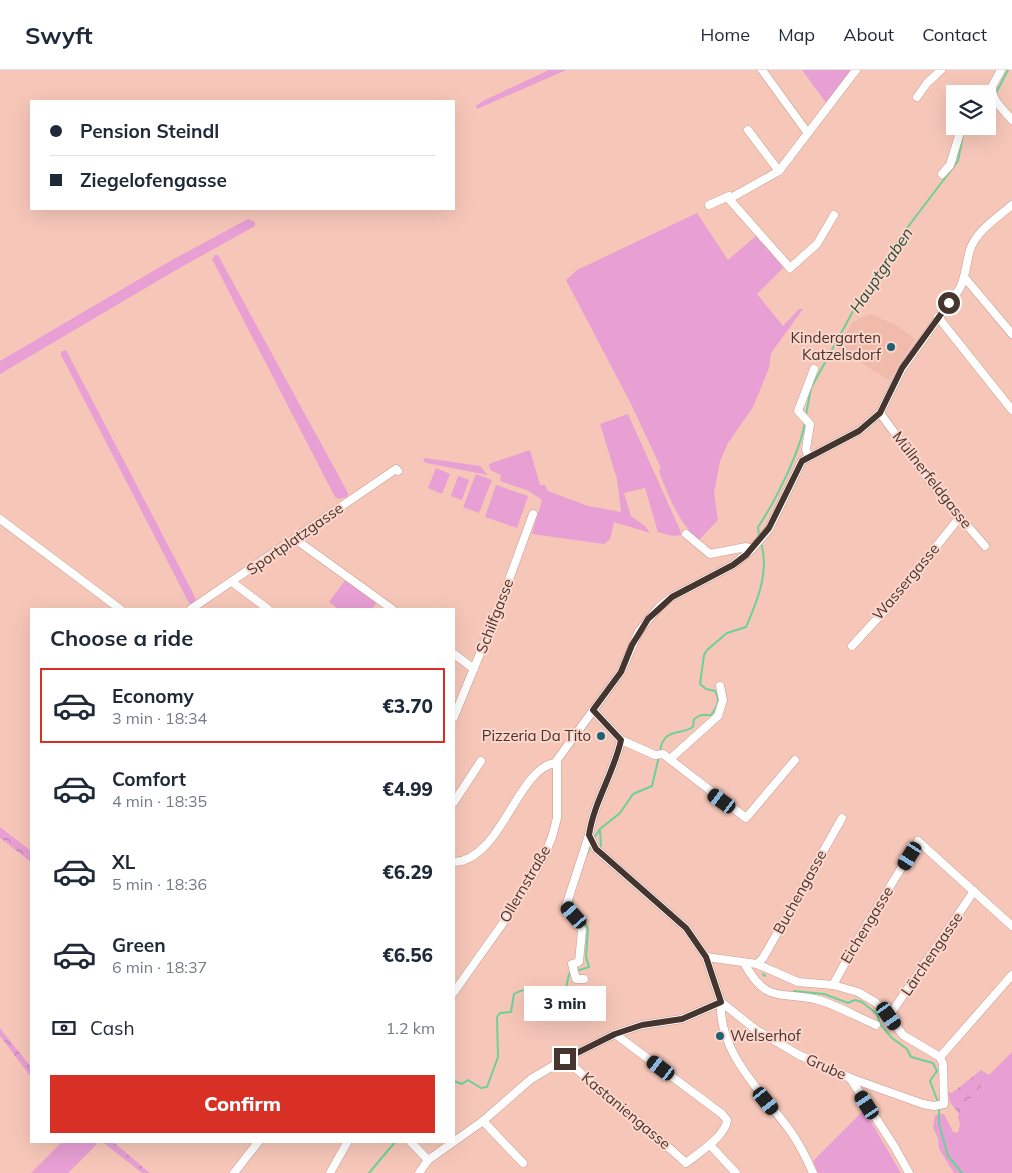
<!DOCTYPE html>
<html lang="en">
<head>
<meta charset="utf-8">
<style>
  :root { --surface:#fff; --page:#f6f6f7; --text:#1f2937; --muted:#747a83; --line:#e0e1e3; --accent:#d93025 }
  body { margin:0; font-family:Mulish,sans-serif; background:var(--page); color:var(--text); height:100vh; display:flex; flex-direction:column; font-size:19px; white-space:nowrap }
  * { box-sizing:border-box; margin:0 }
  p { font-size:16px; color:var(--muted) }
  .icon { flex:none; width:28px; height:28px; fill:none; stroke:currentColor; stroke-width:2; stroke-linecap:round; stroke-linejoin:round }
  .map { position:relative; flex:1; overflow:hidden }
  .sheet { position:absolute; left:30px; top:538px; width:425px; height:535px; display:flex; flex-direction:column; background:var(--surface); border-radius:0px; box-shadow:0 5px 20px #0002 }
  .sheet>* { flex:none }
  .top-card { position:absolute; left:30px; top:30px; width:425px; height:110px; border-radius:0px; box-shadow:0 5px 20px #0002; display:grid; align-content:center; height:110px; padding:0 20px; background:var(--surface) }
  .controls { position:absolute; left:946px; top:15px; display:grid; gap:10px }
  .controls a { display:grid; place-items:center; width:50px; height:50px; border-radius:0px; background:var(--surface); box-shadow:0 5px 20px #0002; font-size:25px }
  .end { position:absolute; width:22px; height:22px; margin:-11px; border:6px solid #46342e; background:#fff; box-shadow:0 0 0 2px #fff }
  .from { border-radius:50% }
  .bubble { position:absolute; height:35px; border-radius:0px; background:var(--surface); box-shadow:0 5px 20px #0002; font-size:16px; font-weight:800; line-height:35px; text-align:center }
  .car { position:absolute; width:15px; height:30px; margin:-15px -8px; border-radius:6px; box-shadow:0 0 4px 1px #0007; background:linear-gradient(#222 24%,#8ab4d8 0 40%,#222 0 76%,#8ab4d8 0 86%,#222 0) }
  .top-card b { display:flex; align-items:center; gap:18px; height:48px; font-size:19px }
  .top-card b+b { border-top:1px solid var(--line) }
  .top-card i { width:12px; height:12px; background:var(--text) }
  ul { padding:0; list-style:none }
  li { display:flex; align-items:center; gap:15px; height:75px; margin:0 10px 8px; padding:0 10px; border:2px solid transparent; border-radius:0px }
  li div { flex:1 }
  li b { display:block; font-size:19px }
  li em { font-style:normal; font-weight:800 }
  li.selected { border-color:var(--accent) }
  li>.icon { width:45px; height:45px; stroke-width:1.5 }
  h2 { padding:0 20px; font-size:22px; line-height:60px }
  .pay { display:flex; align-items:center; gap:12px; height:55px; padding:0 20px; font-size:19px }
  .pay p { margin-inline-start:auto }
  .cta { display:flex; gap:10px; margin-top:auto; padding:10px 20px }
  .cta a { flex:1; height:58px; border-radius:0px; background:var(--accent); color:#fff; font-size:20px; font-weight:800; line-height:58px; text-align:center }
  header { display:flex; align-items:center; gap:30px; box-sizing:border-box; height:70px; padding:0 25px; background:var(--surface); border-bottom:1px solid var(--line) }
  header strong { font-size:24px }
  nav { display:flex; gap:28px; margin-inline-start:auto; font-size:18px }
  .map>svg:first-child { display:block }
</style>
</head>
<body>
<header>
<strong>Swyft</strong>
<nav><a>Home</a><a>Map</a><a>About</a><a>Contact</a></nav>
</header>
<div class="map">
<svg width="1012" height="1103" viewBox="0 0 1012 1103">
  <defs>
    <pattern id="forest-crowns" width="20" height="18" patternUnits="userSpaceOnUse" patternTransform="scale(1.25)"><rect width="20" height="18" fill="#e79fd4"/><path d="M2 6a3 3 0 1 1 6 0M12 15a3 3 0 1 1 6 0" fill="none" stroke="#bd82ac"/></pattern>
  </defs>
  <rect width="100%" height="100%" fill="#f6c7b9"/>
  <!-- built -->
  <path fill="#f1bbab" d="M 870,244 L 896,255 L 915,269 L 889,310 L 837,278 L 853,252 Z"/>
  <!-- green -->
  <g fill="#e79fd4">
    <path d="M 549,0 L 566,0 L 477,39 L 476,36 L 483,31 Z"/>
    <path d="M 802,0 L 853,0 L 827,34 Z"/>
    <path d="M 697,143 L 728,190 L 756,166 L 785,196 L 757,224 L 783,256 L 799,239 L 803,239 L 771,283 L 769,298 L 753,337 L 728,373 L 720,391 L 714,423 L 718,450 L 699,470 C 678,452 670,429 660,404 L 659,400 L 661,398 L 631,334 L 566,210 L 577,200 Z"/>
    <path d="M 248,149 L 255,152 L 255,156 L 176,200 L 0,304 L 0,291 L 172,190 Z"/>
    <path d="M 215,185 L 218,185 L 348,423 L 347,427 L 339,429 L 335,427 L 212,189 Z"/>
    <path d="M 66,280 L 193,523 L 196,530 L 193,534 L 189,533 L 61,285 L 61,282 Z"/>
    <path d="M 628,344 L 680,460 L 681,465 L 672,466 L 658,462 L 645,418 L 624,423 L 631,446 L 645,456 L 650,463 L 614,452 L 610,469 L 604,474 L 532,464 L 542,430 L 527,420 L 500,411 L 501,405 L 490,400 L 489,394 L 530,380 L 540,415 L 545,415 L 548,421 L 588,436 L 621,442 L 617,409 L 600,354 Z"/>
    <path d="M 425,388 L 480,396 L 488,405 L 426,393 L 423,391 Z"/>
    <path d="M 436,398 L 450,404 L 442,424 L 428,418 Z"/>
    <path d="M 476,404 L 492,410 L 479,443 L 463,437 Z"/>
    <path d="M 458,406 L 469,410 L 462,430 L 451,426 Z"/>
    <path d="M 496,415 L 528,426 L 517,458 L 485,447 Z"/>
    <path d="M 346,509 L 377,532 L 372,539 L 338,539 L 329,532 Z"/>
    <path d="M 1012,982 L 1012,1103 L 954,1103 L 939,1079 L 938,1068 L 933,1058 L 935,1045 L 944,1044 L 953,1062 L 958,1063 L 960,1055 L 958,1046 L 966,1032 L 976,1024 L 989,1005 Z"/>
    <path d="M 864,1040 L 901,1103 L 818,1103 L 813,1091 Z"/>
    <path d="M 63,1071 L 95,1071 L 97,1074 L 68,1103 L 31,1103 Z"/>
  </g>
  <!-- forest -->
  <g fill="url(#forest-crowns)">
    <path d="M 0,757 L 31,781 L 31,792 L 0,768 Z"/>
    <path d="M 0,958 L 31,997 L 31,1007 L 0,966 Z"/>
    <path d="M 981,1000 L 989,1005 L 976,1024 L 966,1032 L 959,1044 L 950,1032 L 948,1022 L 952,1023 Z"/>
    <path d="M 101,1071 L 112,1071 L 150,1103 L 142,1103 Z"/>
  </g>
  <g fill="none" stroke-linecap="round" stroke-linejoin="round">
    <!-- stream -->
    <g stroke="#6bd197" stroke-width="2">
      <path d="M 996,23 L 1008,0"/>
      <path d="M 988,35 L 992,29"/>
      <path d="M 806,345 L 811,318 L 863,223 L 904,162 L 958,91 L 963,65 L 970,56"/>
      <path d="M 759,466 L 758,457 C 775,432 800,382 805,352"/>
      <path d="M 660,681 C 664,657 679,666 693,657 L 694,649 L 701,645 L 711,645 C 717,637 721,630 715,621 L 706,619 L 700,614 L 704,585 L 707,580 L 727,563 L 746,557 C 757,532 770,501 761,473"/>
      <path d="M 600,761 L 601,776"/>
      <path d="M 594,768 L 600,759 L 620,743 L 633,724 L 652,716 L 659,686"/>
      <path d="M 587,784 L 591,774"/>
      <path d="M 572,828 L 573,834 L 588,858 L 586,887 L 589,897 L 576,901"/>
      <path d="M 763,904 L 765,906"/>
      <path d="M 794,921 L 824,924 L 848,933 L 855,930 L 862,932 L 877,944 L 880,954 L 892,968 L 907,979 L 911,987 L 933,993 L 937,1001 L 930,1011 L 938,1032"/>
      <path d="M 454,1011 L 462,1014 L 468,1010 L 481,1018 L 487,1017 L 498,987 L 497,947 L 500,943 L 511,942 L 514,924 C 521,920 527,918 533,923 C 544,915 555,925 566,918 L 569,904 L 572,902"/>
      <path d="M 939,1037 L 939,1054 L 948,1086 L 962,1103"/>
      <path d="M 369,1103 L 396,1071"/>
    </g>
    <defs>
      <g id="minor">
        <path d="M 762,0 L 807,62"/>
        <path d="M 992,18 C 992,31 1004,40 1012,50"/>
        <path d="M 990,20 L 1001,0"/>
        <path d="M 917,27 L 927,13 L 941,0"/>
        <path d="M 748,60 L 779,101"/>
        <path d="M 942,104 L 950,95 L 962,56"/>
        <path d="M 729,129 L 790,198 L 817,174 L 834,145"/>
        <path d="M 709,135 L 729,126 L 729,129 L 779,101 L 856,0"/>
        <path d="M 965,208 L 1012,264"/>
        <path d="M 938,247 L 1012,340"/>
        <path d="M 880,343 L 934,417 L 985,476"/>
        <path d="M 808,386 L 806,379 L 810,354 L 798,341 L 814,299"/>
        <path d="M 0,449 L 120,539"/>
        <path d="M 686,464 L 710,484 L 746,477 L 752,479"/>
        <path d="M 295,469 L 392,539"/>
        <path d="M 232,512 L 268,539"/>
        <path d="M 191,539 L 396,399 L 398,401"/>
        <path d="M 852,576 L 887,538 L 959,448"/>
        <path d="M 454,584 L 474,599"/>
        <path d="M 593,640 L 621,670 C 614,703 594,731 589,765 L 596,779 L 686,858 L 706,887 L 721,932 L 755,959 L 799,985 L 850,1008 L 923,1034 L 934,1036 L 944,1034 L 943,994 L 940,987 L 903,965 L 885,941 L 875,932 L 858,922 L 833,915 L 798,912 L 757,894 L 706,887"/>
        <path d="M 454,647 L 499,537 L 533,444"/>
        <path d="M 621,670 L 655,685 L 663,684 L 746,748 L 795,690"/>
        <path d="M 670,689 L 718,646 L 723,630 L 720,616"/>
        <path d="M 454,732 L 481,691"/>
        <path d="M 454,792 C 501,791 518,696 556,693"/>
        <path d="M 744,893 C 767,934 778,921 815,929 C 835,934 857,947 876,955"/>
        <path d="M 757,894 L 763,888 L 842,748"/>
        <path d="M 584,909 L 576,909 L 572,894 L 579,892 L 582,860 L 566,836 L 589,765"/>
        <path d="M 833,915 L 865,857 L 918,771 L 1012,856"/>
        <path d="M 454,922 L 508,846 L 543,789 L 552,767 L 557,748 L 557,690 L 621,602 L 639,561 L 659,537 L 672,527 L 733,495 L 752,479 L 769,459 L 802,391 L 859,361 L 880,343 L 902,299 L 960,218 C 966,206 966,193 970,180 C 975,162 998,147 1012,135"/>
        <path d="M 721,932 C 718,984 764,1024 791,1062 C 800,1075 807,1089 813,1103"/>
        <path d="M 889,946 L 974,821"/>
        <path d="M 940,987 L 1012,905"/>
        <path d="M 565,989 C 605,1025 647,1057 686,1093 C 697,1084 727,1065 727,1050 L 722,1044 L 615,964"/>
        <path d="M 850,1008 L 894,1076 L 909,1103"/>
        <path d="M 483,1051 L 523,1093"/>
        <path d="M 410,1071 L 428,1090"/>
        <path d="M 710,1075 L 736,1103"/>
        <path d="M 234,1103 L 259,1071"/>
        <path d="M 330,1103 L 348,1071"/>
        <path d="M 419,1103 L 428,1090 L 483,1051 L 531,1009 L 565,989 L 615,964 L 642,955 L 682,949 L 721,932"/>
      </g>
    </defs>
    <!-- minor casing -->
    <use href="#minor" stroke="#c89b8e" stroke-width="9"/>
    <!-- minor -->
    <use href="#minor" stroke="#fff" stroke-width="8"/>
  </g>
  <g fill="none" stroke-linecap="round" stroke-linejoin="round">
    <!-- route -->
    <path stroke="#46342e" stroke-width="6" d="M 565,989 L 615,964 L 642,955 L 682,949 L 721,932 L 706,887 L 686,858 L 603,785 L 596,779 L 589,765 C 594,731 614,703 621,670 L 593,640 L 621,602 L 632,575 L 648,549 L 672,527 L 733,495 L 746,485 L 769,458 L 802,391 L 859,361 L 880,343 L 902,298 L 949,233"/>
  </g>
  <!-- markers -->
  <g fill="#1c6273" stroke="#fdd6cb" stroke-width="2">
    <circle cx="891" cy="277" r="5"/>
    <circle cx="601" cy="666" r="5"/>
    <circle cx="720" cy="966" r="5"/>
  </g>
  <g text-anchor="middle" stroke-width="4" stroke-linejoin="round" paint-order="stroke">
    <!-- poi labels -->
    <g font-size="15" fill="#46342e" stroke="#fdd6cb" text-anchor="end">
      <text x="881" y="273">Kindergarten<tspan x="881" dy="17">Katzelsdorf</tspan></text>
      <text x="591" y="671">Pizzeria Da Tito</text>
      <text x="730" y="971" text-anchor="start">Welserhof</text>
    </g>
    <!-- street labels -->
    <g font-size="15" fill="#46342e" stroke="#fdd6cb">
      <text transform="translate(932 410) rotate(52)" y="5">Müllnerfeldgasse</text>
      <text transform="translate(295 469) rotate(-35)" y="5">Sportplatzgasse</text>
      <text transform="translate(906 512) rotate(-50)" y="5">Wassergasse</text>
      <text transform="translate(495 546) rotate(-69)" y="5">Schilfgasse</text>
      <text transform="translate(525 814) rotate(-60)" y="5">Ollernstraße</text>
      <text transform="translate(800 822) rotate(-61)" y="5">Buchengasse</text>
      <text transform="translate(867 855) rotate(-59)" y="5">Eichengasse</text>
      <text transform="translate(932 884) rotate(-56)" y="5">Lärchengasse</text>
      <text transform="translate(826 997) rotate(24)" y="5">Grube</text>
      <text transform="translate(626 1041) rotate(40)" y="5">Kastaniengasse</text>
    </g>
    <!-- water labels -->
    <g font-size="16" font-style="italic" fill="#244f37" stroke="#fdd6cb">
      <text transform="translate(881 200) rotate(-56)" y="6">Hauptgraben</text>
    </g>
  </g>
</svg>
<div class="controls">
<a><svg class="icon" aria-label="layers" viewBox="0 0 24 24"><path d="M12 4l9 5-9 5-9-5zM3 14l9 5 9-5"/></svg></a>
</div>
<i class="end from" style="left:949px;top:233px"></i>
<i class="end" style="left:565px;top:989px"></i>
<div class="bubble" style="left:524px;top:916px;width:82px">3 min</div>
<i class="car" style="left:722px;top:731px;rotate:306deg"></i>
<i class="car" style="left:910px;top:786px;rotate:212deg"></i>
<i class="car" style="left:574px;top:845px;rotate:319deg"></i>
<i class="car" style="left:889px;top:946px;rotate:145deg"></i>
<i class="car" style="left:661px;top:998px;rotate:307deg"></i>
<i class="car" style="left:766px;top:1031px;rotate:141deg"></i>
<i class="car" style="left:867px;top:1035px;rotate:327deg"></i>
<div class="top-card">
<b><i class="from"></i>Pension Steindl</b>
<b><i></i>Ziegelofengasse</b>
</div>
<section class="sheet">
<h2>Choose a ride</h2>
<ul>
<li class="selected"><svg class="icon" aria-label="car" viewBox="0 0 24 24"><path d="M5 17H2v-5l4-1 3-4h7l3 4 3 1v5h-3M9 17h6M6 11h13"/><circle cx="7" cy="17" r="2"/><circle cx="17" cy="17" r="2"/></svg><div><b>Economy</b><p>3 min · 18:34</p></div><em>€3.70</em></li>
<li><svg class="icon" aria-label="car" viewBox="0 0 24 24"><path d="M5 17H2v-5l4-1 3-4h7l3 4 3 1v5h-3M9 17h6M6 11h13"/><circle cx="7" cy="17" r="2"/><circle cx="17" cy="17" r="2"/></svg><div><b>Comfort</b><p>4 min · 18:35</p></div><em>€4.99</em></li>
<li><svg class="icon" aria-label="car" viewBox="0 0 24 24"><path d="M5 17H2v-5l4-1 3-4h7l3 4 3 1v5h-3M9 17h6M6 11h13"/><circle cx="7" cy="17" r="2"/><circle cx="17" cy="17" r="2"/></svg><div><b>XL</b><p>5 min · 18:36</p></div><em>€6.29</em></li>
<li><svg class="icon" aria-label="car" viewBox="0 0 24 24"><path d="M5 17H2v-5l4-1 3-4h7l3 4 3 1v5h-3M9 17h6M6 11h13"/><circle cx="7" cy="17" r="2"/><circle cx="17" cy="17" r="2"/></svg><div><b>Green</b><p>6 min · 18:37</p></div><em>€6.56</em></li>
</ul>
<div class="pay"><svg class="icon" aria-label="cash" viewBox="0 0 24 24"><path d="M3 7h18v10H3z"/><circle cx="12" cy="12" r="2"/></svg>Cash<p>1.2 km</p></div>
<div class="cta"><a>Confirm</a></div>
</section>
</div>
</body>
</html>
